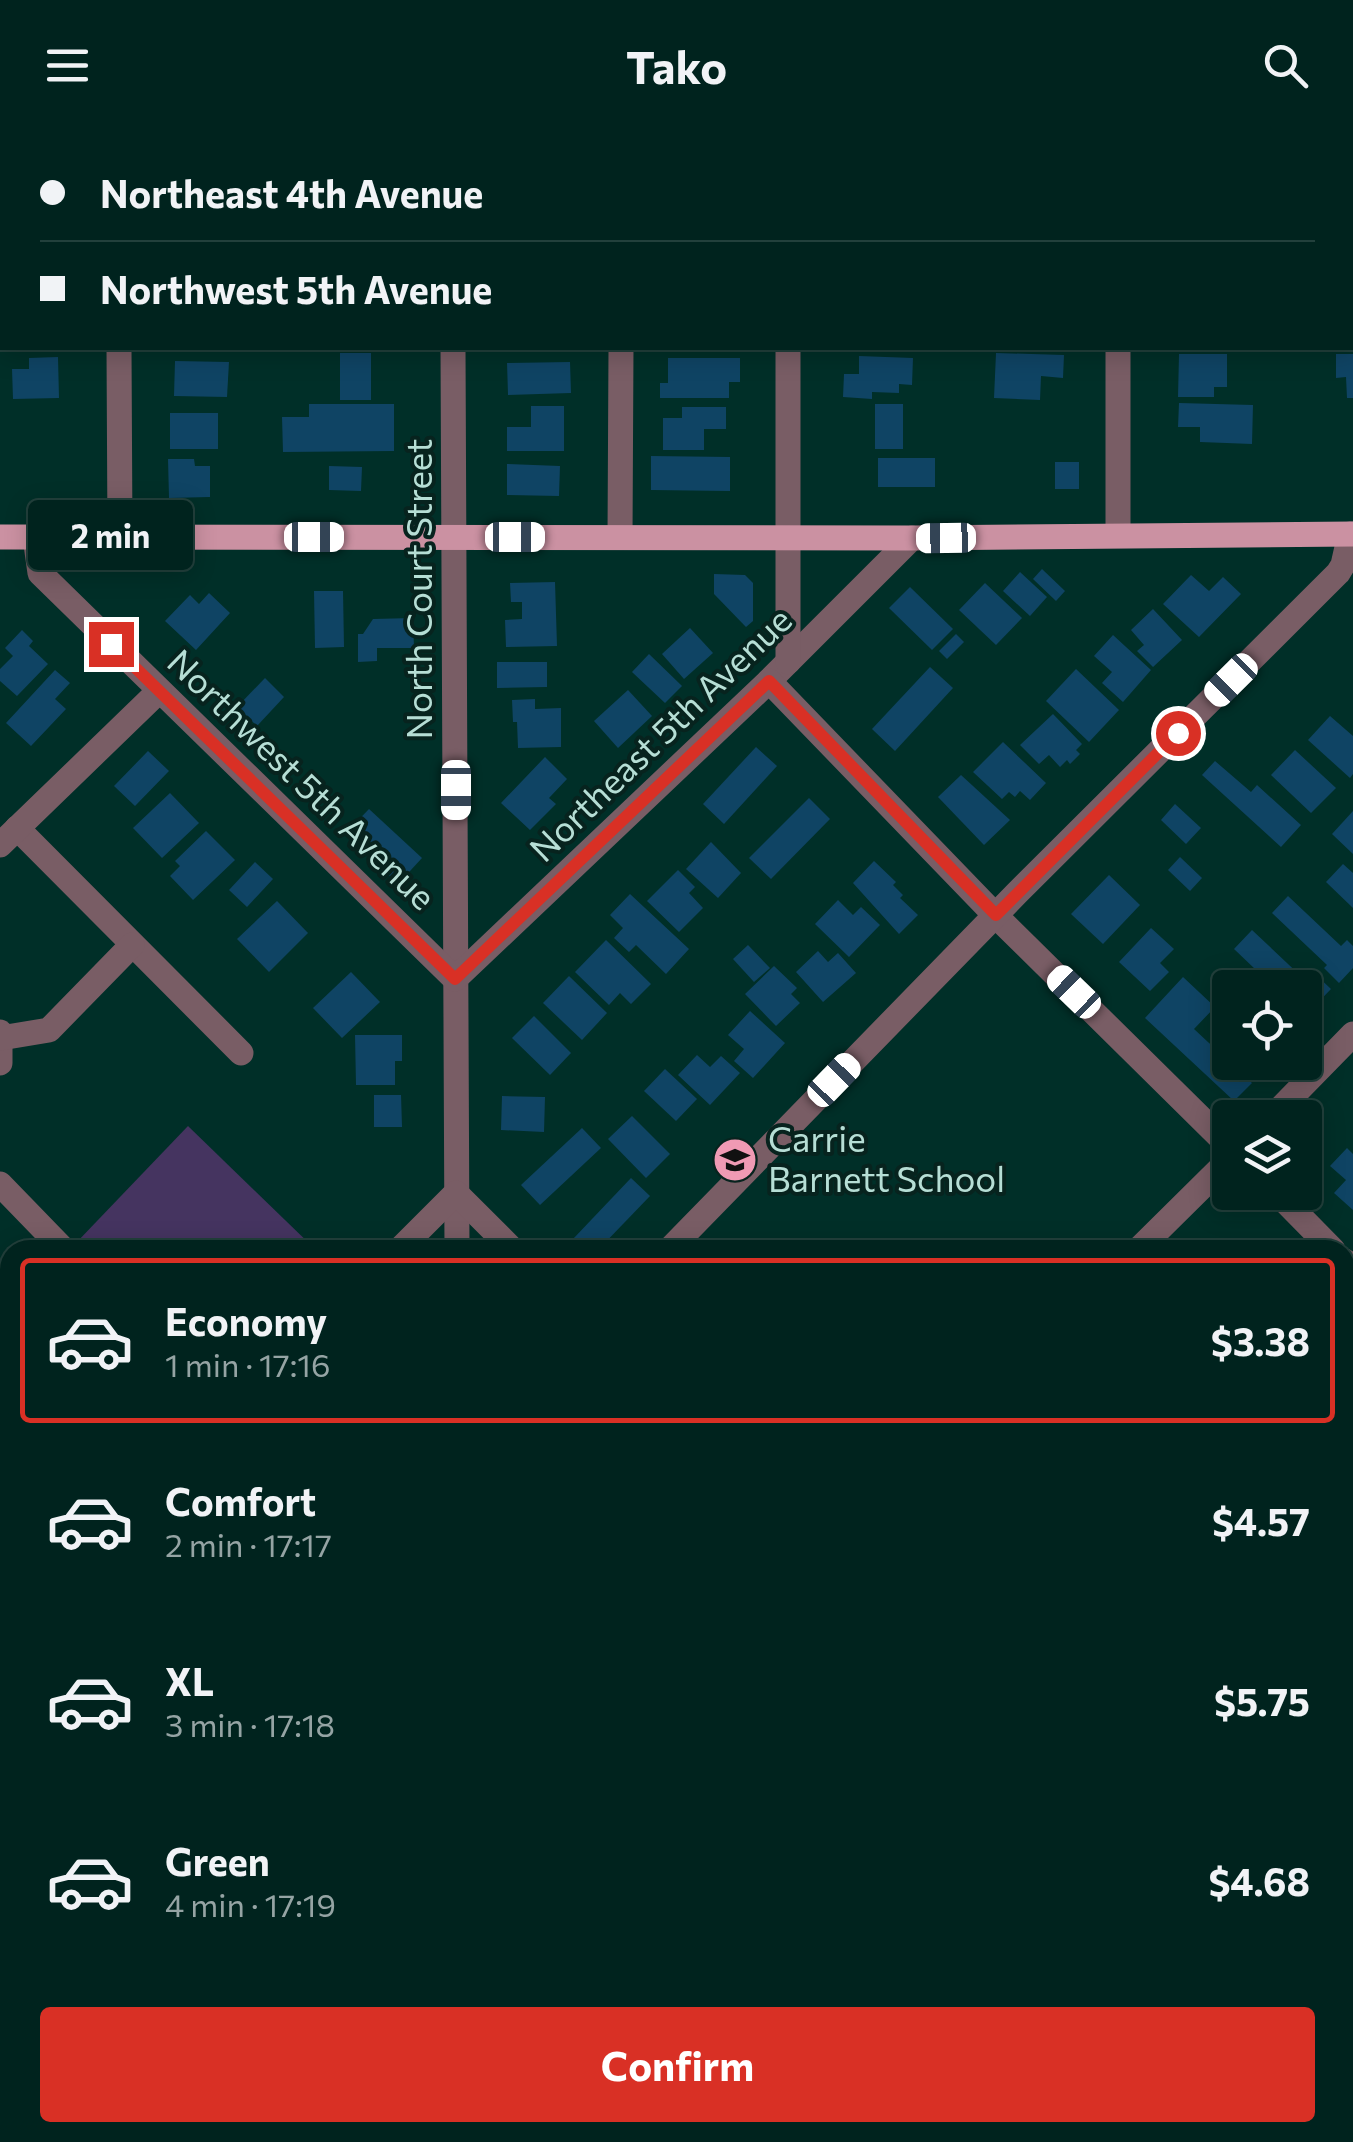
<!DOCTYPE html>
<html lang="en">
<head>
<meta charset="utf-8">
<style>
  :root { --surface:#00231e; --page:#0e2f2b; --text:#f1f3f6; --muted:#95a4a4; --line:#22403c; --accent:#d93025 }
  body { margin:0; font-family:Commissioner,sans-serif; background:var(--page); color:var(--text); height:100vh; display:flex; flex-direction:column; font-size:38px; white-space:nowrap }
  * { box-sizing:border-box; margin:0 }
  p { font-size:32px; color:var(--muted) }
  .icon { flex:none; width:55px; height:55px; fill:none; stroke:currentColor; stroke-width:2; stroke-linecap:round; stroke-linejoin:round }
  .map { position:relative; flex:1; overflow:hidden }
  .drawer { position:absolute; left:0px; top:1110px; width:1355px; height:902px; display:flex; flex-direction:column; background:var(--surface); border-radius:30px 30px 0 0; box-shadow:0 5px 25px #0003,0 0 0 2px var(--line) }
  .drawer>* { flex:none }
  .hud { position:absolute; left:0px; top:0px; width:1355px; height:220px; box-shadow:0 5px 25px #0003,0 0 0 2px var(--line); display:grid; align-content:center; height:220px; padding:0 40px; background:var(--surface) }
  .tools { position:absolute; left:1212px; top:840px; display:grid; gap:20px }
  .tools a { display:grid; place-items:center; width:110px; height:110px; border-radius:10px; background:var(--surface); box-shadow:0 5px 25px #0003,0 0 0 2px var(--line); font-size:50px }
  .end { position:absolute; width:45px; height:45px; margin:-22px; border:12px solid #d93025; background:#fff; box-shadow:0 0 0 5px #fff }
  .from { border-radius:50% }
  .bubble { position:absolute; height:70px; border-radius:10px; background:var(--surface); box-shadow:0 5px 25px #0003,0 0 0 2px var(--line); font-size:32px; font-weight:700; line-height:70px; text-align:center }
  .car { position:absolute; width:30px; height:60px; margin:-30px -15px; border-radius:12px; box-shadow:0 0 8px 2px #0007; background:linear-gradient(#fff 24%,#345 0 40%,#fff 0 76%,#345 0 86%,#fff 0) }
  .hud b { display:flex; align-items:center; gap:35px; height:95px; font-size:38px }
  .hud b+b { border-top:2px solid var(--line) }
  .hud i { width:25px; height:25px; background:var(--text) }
  ul { padding:18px 0 0; list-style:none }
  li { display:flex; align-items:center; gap:30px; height:165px; margin:0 20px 15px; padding:0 20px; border:5px solid transparent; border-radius:10px }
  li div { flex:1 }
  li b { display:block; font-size:38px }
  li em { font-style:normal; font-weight:700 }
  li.selected { border-color:var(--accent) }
  li>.icon { width:90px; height:90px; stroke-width:1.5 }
  .primary-button { display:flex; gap:20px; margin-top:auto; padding:20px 40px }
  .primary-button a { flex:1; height:115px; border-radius:10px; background:var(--accent); color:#fff; font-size:40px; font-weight:700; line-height:115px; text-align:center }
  header { display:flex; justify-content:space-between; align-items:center; height:130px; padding:0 40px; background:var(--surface); font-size:45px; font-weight:700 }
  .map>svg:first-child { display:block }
</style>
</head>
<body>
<header><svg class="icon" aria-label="menu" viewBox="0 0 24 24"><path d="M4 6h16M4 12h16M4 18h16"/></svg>Tako<svg class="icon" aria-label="search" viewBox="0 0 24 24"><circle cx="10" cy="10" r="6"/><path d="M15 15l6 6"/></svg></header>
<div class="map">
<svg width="1353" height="2012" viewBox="0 0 1353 2012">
  <rect width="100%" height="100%" fill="#002f28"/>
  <!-- built -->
  <path fill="#173630" d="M 10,1183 L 10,1311 L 0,1302 L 0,1194 Z"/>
  <!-- green -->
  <g fill="#453460">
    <path d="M 188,996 L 316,1120 L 82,1120 L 75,1114 Z"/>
    <path d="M 337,2003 L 594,2002 L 594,2012 L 337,2012 Z"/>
  </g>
  <!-- building -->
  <g fill="#0f4464">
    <rect x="340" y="223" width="31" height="47"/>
    <path d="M 996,223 L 1064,225 L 1063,248 L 1041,246 L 1040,270 L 994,268 Z"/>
    <path d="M 1179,224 L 1227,224 L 1227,257 L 1214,257 L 1214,267 L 1178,267 Z"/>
    <path d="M 1336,224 L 1353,224 L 1353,268 L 1347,268 L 1346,247 L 1336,248 Z"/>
    <path d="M 859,226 L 913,228 L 912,255 L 899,254 L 899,263 L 872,262 L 872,269 L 843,267 L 844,244 L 859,244 Z"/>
    <path d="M 58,227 L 59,268 L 13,269 L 12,239 L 29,239 L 29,228 Z"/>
    <path d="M 668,228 L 740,228 L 740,252 L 729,252 L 729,268 L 660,268 L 660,253 L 668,253 Z"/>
    <path d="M 175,231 L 229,232 L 227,267 L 174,266 Z"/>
    <path d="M 570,232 L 571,263 L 508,265 L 507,233 Z"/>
    <path d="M 1179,273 L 1253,275 L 1252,314 L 1200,312 L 1200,297 L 1178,297 Z"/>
    <path d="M 309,274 L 394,274 L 394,321 L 283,322 L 282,287 L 309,287 Z"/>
    <rect x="875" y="274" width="28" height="45"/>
    <path d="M 531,276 L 564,276 L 564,321 L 507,321 L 507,297 L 531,297 Z"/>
    <path d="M 682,277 L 726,277 L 726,299 L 704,299 L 704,320 L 663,320 L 663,288 L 682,288 Z"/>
    <rect x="170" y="283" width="48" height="36"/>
    <path d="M 651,326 L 730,327 L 730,361 L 651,360 Z"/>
    <rect x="878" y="328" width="57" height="29"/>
    <path d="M 168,329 L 194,329 L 195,336 L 210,336 L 210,367 L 169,368 Z"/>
    <rect x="1055" y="332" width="24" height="27"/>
    <path d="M 507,334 L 560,336 L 559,366 L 507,365 Z"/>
    <path d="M 329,336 L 362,337 L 361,361 L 329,360 Z"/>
    <path d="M 1042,439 L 1065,461 L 1056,471 L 1033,449 Z"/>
    <path d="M 1020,442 L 1047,467 L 1030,486 L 1003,461 Z"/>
    <path d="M 714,444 L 745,445 L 753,453 L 753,491 L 746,497 L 714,464 Z"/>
    <path d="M 1191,445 L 1209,461 L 1223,447 L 1241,464 L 1199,507 L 1163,474 Z"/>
    <path d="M 555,452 L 557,516 L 506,517 L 505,490 L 522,489 L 522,472 L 511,472 L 510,453 Z"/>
    <path d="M 985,453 L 1022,488 L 996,515 L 959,480 Z"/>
    <path d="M 910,457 L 953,499 L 932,520 L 889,478 Z"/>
    <path d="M 314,461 L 343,461 L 344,517 L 315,518 Z"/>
    <path d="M 209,463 L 230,483 L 196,520 L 165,491 L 190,465 L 199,474 Z"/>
    <path d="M 1153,479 L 1182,510 L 1153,537 L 1137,521 L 1144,515 L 1131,500 Z"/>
    <path d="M 413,488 L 414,518 L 377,518 L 377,531 L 358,532 L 358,504 L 363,504 L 373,489 Z"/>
    <path d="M 690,498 L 713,523 L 684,549 L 662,524 Z"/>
    <path d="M 22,500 L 33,511 L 29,516 L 48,534 L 17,566 L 0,551 L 0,539 L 13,526 L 5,518 Z"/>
    <path d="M 956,504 L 964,512 L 947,529 L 939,521 Z"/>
    <path d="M 1113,505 L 1151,540 L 1123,572 L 1102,553 L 1112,542 L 1094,526 Z"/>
    <path d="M 649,524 L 682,556 L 665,573 L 632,542 Z"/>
    <path d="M 497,532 L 547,532 L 547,557 L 497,558 Z"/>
    <path d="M 930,537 L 953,558 L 895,621 L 872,599 Z"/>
    <path d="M 1076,539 L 1119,580 L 1089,612 L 1046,571 Z"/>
    <path d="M 55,540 L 70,553 L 55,569 L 66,579 L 31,616 L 6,593 Z"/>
    <path d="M 265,548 L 284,567 L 257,596 L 237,577 Z"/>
    <path d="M 628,560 L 652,586 L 618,618 L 594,591 Z"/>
    <path d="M 535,569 L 535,579 L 561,578 L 561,617 L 518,618 L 517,592 L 513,592 L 512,570 Z"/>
    <path d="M 1053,584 L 1082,614 L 1076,620 L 1080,624 L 1070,634 L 1067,630 L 1060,637 L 1049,625 L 1039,634 L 1020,615 Z"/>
    <path d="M 1330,586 L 1353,606 L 1353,644 L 1350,648 L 1308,610 Z"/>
    <path d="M 1003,612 L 1046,653 L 1030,670 L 1020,661 L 1015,667 L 1009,662 L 1002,669 L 973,642 Z"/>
    <path d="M 756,617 L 777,636 L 724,694 L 703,674 Z"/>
    <path d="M 1295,620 L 1336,658 L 1311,683 L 1271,645 Z"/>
    <path d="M 148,621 L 169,641 L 135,676 L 114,656 Z"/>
    <path d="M 545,627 L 567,649 L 549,668 L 556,674 L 530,700 L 501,673 Z"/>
    <path d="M 1215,631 L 1251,662 L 1257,655 L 1301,695 L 1281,717 L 1202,645 Z"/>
    <path d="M 961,645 L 1010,690 L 984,715 L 938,667 Z"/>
    <path d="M 170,663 L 199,693 L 162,728 L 133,698 Z"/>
    <path d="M 809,668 L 830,689 L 771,749 L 749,728 Z"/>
    <path d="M 1175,674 L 1201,698 L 1186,714 L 1161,690 Z"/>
    <path d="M 369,679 L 422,728 L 398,754 L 345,704 Z"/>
    <path d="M 1353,681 L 1353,724 L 1332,704 Z"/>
    <path d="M 206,701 L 235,730 L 193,770 L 170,746 L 180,736 L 175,731 Z"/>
    <path d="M 711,712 L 741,743 L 718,768 L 686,739 Z"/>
    <path d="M 1180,727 L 1202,748 L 1190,761 L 1168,740 Z"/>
    <path d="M 874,731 L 896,752 L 893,755 L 903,765 L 900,768 L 918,785 L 899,804 L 853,753 Z"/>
    <path d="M 255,732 L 273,749 L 247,777 L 229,760 Z"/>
    <path d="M 1343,734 L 1353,743 L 1353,778 L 1326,752 Z"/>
    <path d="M 678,740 L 695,757 L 689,763 L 703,778 L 679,802 L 647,771 Z"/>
    <path d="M 1109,745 L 1140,775 L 1103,814 L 1071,784 Z"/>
    <path d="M 630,764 L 689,819 L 666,844 L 636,815 L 629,822 L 614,808 L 623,798 L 610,785 Z"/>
    <path d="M 1288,766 L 1341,816 L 1347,810 L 1353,816 L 1353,838 L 1339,853 L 1324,838 L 1327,835 L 1272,783 Z"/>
    <path d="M 838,770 L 853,785 L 861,777 L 880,795 L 849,827 L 815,794 Z"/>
    <path d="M 277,771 L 308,803 L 269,842 L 237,809 Z"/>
    <path d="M 1151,798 L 1174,819 L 1160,833 L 1169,842 L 1150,861 L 1119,832 Z"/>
    <path d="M 1252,800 L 1305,850 L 1313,842 L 1331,859 L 1305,886 L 1305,858 L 1275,858 L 1234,819 Z"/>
    <path d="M 606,810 L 651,854 L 631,874 L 620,863 L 609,875 L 575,842 Z"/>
    <path d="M 748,815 L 770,838 L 754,852 L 733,829 Z"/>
    <path d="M 818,821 L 828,832 L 838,823 L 856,843 L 823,872 L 796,842 Z"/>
    <path d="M 774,836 L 797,858 L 791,864 L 800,873 L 776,896 L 745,864 Z"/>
    <path d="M 351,842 L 380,872 L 342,908 L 313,878 Z"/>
    <path d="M 569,846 L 607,883 L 582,910 L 543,873 Z"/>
    <path d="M 1183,847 L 1215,877 L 1194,899 L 1252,953 L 1234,971 L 1145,888 Z"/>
    <path d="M 750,881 L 785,913 L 753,948 L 734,931 L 744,919 L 728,905 Z"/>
    <path d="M 534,886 L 571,923 L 550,945 L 512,908 Z"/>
    <path d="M 355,905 L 402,905 L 402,931 L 395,931 L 395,955 L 356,955 Z"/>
    <path d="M 697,925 L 710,937 L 721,926 L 740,943 L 710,975 L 678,945 Z"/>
    <path d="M 665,939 L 697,969 L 676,991 L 644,961 Z"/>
    <path d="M 374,965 L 401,965 L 402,997 L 374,997 Z"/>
    <path d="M 502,966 L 545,967 L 544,1002 L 501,1000 Z"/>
    <path d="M 632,986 L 670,1024 L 646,1048 L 608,1009 Z"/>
    <path d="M 582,998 L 601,1018 L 540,1075 L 521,1055 Z"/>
    <path d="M 1347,1018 L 1353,1024 L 1353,1080 L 1334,1063 L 1346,1050 L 1330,1036 Z"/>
    <path d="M 631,1048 L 650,1066 L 598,1120 L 584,1120 L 573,1109 Z"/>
    <path d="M 1353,1263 L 1353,1302 L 1350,1305 L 1345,1300 L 1345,1270 Z"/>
    <path d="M 1353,1490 L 1353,1534 L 1345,1526 L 1345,1498 Z"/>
    <path d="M 1345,1534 L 1353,1542 L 1353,1562 L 1345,1554 Z"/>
    <path d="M 1350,1698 L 1353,1701 L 1353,1745 L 1345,1737 L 1345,1703 Z"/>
    <path d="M 664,2002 L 695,2002 L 685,2012 L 674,2012 Z"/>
  </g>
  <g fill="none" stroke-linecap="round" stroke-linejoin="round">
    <!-- minor -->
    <g stroke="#795d65" stroke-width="25">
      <path d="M 117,0 L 117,2"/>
      <path d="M 450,0 L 450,2"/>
      <path d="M 620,0 L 620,2"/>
      <path d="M 786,0 L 786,2"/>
      <path d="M 1119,2 L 1119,0"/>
      <path d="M 119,218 L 120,407"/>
      <path d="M 453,218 L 457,1120"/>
      <path d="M 1118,405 L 1118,218"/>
      <path d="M 35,407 L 40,443 L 455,849 L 769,551 L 912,408"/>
      <path d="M 620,407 L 621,218"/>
      <path d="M 788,532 L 788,218"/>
      <path d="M 769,551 L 995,785 L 1230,1017"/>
      <path d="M 17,698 L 241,923"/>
      <path d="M 0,715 L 159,561"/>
      <path d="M 0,902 L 0,933"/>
      <path d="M 1,908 L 49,900 L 132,815"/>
      <path d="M 1271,988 L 1353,904"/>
      <path d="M 0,1054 L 64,1120"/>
      <path d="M 1276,1062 L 1333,1120"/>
      <path d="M 399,1120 L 456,1063 L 513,1120"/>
      <path d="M 669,1120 L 1017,763 L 1338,443 L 1343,435 L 1350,404"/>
      <path d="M 1138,1120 L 1230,1029"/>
      <path d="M 1345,1131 L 1353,1139"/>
      <path d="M 0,1230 L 10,1220"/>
      <path d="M 1345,1387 L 1353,1379"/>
      <path d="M 0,1519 L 10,1509"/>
      <path d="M 1345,1873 L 1353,1865"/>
      <path d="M 209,2002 L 218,2012"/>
      <path d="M 313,2012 L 314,2002"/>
      <path d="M 735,2012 L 744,2002"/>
      <path d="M 1203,2012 L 1212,2002"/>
    </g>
    <!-- major -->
    <g stroke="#cb91a2" stroke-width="25">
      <path d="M 0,407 L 912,408 L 1353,404"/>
      <path d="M 0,1347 L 10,1357"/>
      <path d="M 0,1811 L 10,1821"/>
      <path d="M 130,2002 L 130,2012"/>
      <path d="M 615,2002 L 615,2012"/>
    </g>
  </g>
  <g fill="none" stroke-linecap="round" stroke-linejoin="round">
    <!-- route -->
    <path stroke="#d93025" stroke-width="12" d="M 111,514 L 455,849 L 769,551 L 996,785 L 1178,603"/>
  </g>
  <!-- icons -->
  <defs>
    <symbol id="school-disc" viewBox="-11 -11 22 22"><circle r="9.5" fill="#f09ab4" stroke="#07231e"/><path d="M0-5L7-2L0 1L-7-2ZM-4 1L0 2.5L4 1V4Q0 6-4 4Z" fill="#111"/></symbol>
  </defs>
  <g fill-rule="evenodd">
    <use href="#school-disc" x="710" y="1005" width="50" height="50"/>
  </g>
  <g text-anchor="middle" stroke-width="8" stroke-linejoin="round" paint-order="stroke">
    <!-- street labels -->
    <g font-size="35" fill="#b6ded5" stroke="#07231e">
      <text transform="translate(420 459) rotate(-90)" y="12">North Court Street</text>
      <text transform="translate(661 605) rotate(-44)" y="12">Northeast 5th Avenue</text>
      <text transform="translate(301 650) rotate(44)" y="12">Northwest 5th Avenue</text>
    </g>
    <!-- poi labels -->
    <g font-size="35" fill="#b6ded5" stroke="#07231e" text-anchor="start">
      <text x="768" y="1022">Carrie<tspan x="768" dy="40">Barnett School</tspan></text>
    </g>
  </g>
</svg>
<div class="tools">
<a><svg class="icon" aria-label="locate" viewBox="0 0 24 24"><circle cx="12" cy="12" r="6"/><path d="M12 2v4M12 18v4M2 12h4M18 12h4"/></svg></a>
<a><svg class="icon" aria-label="layers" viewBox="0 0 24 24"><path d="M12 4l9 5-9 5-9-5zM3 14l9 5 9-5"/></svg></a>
</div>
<i class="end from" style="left:1178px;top:603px"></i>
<i class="end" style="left:111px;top:514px"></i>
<div class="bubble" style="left:28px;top:370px;width:165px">2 min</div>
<i class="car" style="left:314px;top:407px;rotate:90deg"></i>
<i class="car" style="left:515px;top:407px;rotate:90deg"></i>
<i class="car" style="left:946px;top:408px;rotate:269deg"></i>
<i class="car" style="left:1231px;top:550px;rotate:225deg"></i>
<i class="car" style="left:456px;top:660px;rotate:180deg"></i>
<i class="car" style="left:1074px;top:862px;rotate:314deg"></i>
<i class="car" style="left:834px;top:950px;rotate:44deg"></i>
<div class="hud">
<b><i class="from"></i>Northeast 4th Avenue</b>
<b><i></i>Northwest 5th Avenue</b>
</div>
<section class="drawer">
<ul>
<li class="selected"><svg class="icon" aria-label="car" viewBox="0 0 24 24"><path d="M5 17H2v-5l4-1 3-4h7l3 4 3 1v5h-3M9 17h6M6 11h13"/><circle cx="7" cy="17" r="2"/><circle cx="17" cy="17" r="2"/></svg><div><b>Economy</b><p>1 min · 17:16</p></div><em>$3.38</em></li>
<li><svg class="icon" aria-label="car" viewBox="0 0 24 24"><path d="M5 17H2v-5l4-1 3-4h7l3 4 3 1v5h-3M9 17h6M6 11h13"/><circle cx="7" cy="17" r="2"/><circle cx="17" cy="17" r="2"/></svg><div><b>Comfort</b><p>2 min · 17:17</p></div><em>$4.57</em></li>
<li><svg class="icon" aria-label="car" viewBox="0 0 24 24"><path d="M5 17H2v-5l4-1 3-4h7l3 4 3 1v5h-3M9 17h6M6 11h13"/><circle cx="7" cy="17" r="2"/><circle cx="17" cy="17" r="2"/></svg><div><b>XL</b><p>3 min · 17:18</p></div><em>$5.75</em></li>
<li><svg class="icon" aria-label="car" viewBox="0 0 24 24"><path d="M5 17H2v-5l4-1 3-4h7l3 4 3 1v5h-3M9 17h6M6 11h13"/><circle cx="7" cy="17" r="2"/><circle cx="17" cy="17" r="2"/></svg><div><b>Green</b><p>4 min · 17:19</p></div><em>$4.68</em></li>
</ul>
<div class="primary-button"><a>Confirm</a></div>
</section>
</div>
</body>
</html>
